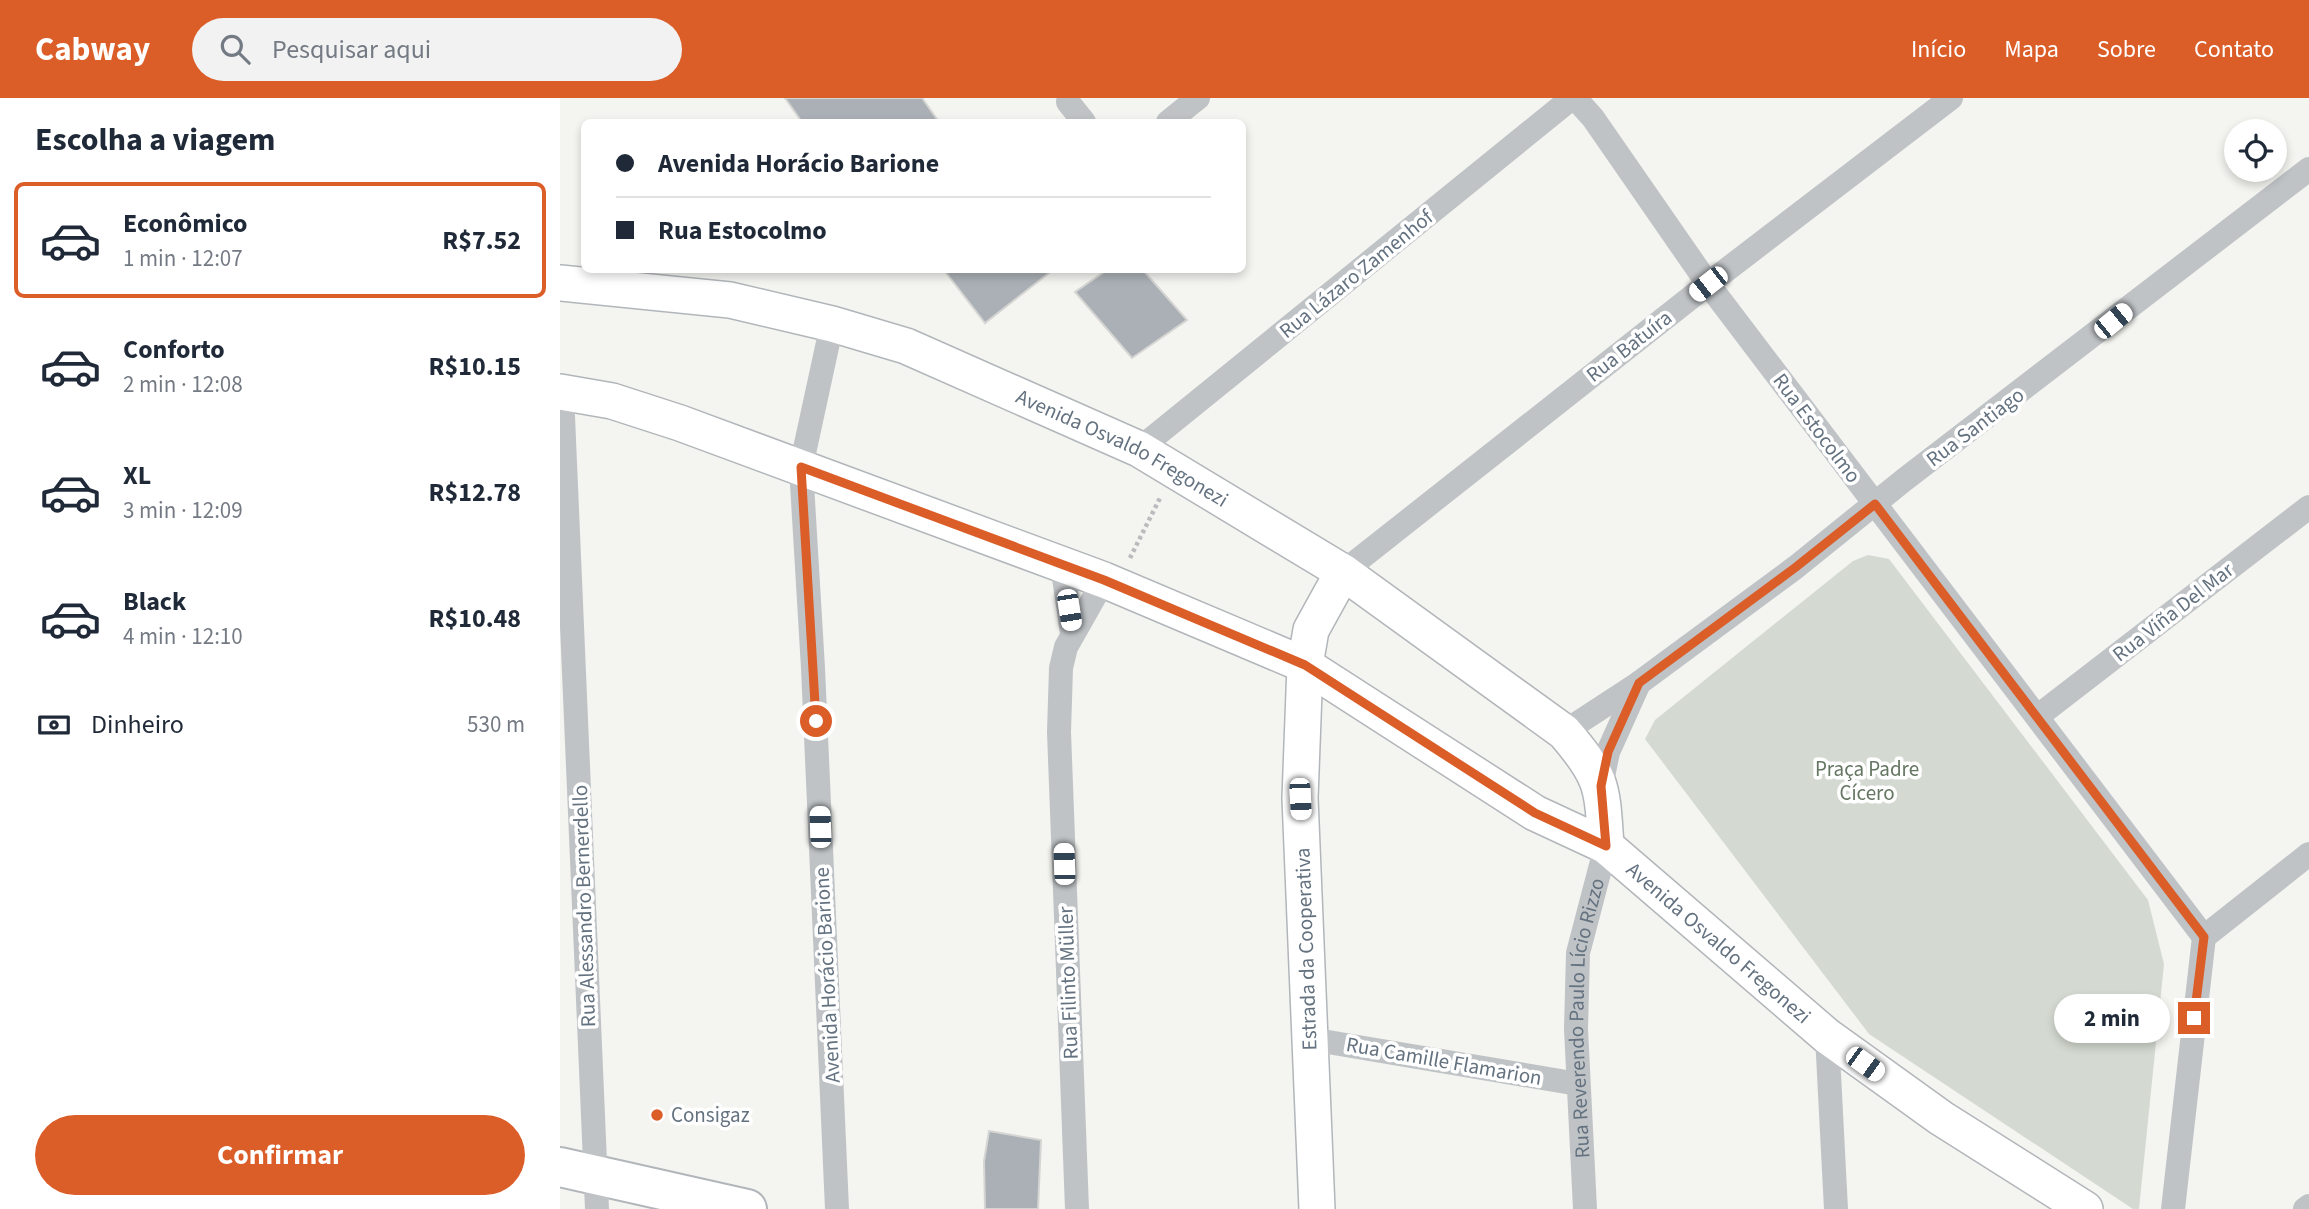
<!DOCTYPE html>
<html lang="pt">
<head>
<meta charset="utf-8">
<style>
  :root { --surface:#fff; --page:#f2f2f3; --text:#1f2937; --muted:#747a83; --line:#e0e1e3; --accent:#db5d28 }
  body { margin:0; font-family:"Source Sans 3",sans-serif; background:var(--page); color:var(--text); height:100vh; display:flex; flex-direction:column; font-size:26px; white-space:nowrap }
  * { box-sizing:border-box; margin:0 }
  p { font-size:23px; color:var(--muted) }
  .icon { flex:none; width:38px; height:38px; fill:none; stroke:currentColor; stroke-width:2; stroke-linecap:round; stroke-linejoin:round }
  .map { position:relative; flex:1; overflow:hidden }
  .sheet { display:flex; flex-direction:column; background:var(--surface); width:560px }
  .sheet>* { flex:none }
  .hud { position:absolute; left:21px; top:21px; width:665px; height:154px; border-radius:10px; box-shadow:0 4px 10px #0003; display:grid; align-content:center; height:154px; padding:0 35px; background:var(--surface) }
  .fabs { position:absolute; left:1664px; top:21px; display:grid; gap:14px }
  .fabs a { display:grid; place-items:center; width:63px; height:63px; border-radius:50%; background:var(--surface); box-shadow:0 4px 10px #0003; font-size:35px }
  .end { position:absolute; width:32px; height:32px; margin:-16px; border:9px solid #db5d28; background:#fff; box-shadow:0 0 0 4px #fff }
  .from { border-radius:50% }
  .bubble { position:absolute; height:49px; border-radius:24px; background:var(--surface); box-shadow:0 4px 10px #0003; font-size:23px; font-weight:700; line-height:49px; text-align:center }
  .car { position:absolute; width:21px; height:42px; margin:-21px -10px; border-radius:9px; box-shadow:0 0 5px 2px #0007; background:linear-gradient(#fff 24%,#345 0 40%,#fff 0 76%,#345 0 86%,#fff 0) }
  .hud b { display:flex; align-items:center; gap:24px; height:66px; font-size:26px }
  .hud b+b { border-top:2px solid var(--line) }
  .hud i { width:18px; height:18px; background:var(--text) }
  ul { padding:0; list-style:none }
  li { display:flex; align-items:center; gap:21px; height:116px; margin:0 14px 10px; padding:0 21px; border:4px solid transparent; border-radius:10px }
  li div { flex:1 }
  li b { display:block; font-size:26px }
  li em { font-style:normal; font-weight:700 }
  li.active { border-color:var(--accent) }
  li>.icon { width:63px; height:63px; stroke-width:1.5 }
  h2 { padding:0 35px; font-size:32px; line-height:84px }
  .pay { display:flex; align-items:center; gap:18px; height:77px; padding:0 35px; font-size:26px }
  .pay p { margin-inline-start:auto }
  .button { display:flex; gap:14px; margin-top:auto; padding:14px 35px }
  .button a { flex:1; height:80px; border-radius:42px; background:var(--accent); color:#fff; font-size:28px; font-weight:700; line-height:80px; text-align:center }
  header { display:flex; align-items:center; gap:42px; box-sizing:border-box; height:98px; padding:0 35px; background:var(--accent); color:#fff }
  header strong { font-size:33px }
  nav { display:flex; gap:38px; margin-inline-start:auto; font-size:24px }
  .search { width:490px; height:63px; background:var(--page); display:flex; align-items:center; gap:18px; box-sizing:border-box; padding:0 24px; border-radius:38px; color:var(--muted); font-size:26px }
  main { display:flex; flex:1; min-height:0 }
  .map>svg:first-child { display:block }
</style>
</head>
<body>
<header>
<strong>Cabway</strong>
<div class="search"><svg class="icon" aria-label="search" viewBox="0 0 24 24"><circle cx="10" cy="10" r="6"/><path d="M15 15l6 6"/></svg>Pesquisar aqui</div>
<nav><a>Início</a><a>Mapa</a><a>Sobre</a><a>Contato</a></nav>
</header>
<main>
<section class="sheet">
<h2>Escolha a viagem</h2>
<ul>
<li class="active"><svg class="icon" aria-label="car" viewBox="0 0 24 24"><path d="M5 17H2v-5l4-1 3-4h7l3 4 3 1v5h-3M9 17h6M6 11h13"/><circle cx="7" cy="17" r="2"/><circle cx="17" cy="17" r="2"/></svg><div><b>Econômico</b><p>1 min · 12:07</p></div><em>R$7.52</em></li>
<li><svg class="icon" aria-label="car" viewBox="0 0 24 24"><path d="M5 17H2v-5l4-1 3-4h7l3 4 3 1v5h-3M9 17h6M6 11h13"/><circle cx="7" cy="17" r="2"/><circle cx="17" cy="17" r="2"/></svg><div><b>Conforto</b><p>2 min · 12:08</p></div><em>R$10.15</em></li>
<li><svg class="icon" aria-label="car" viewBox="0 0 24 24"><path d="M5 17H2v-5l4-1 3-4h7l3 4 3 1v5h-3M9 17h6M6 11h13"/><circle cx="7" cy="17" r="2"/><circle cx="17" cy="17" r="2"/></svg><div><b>XL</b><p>3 min · 12:09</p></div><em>R$12.78</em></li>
<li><svg class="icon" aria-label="car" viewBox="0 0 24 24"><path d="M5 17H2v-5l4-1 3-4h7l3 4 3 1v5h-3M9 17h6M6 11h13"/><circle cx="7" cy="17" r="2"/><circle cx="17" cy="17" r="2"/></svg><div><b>Black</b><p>4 min · 12:10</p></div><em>R$10.48</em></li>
</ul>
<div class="pay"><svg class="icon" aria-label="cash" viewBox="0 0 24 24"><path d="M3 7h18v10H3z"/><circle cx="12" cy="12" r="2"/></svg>Dinheiro<p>530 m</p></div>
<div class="button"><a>Confirmar</a></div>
</section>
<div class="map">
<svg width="1749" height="1111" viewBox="0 0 1749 1111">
  <rect width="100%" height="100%" fill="#f4f4f0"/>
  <!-- green -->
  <path fill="#d4dad1" d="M 1308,457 L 1329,461 L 1588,802 L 1604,866 L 1579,1111 L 1573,1111 L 1309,936 L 1085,641 L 1095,622 L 1293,463 Z"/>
  <!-- building -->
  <g fill="#aab0b5" stroke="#d5d5d3" stroke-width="2">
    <path d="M 225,0 L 362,0 L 379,24 L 242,24 Z"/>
    <path d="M 384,172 L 493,172 L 425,225 Z"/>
    <path d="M 547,172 L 583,172 L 627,222 L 572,260 L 515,194 Z"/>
    <path d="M 429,1033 L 481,1042 L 478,1111 L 425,1111 L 424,1063 Z"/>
  </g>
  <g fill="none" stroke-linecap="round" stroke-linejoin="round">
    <defs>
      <g id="secondary">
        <path id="s2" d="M 0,185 L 170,202 L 272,226 L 346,248 L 579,351 L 783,474 L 1004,634 C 1044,680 1042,690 1046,748"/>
        <path id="s3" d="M 0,294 L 52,303 L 120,325 L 544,482 L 745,567 L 975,715 L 1046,748 L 1267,938 L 1381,1020 L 1525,1111"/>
        <path d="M 757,1111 L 740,700 L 745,567 L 751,532 L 783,474"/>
      </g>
      <path id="primary" d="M 0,1069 L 187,1111"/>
    </defs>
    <!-- secondary casing -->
    <use href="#secondary" stroke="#b2b6ba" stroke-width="38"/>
    <!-- primary casing -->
    <use href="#primary" stroke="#b2b6ba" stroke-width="42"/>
    <!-- path -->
    <path stroke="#b9bbbd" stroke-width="4.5" stroke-dasharray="3.5 3.5" stroke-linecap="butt" d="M 570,460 L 601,398"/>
    <!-- street -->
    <g stroke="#bfc3c6" stroke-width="24">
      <path d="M 1015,0 L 1033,20 L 1148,186 L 1644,839 L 1613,1111"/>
      <path d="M 508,4 L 524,24"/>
      <path d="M 608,24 L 638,0"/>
      <path d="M 272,226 L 241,369 L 253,570 L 277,1111"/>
      <path d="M 2,295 L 37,1111"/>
      <path d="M 579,351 L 1012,0"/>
      <path d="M 502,466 L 512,535"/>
      <path d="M 783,474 L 1148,186 L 1391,0"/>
      <path d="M 1478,618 L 1749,409"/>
      <path d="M 1004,634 L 1079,585 L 1236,469 L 1344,382 L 1749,71"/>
      <path d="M 1041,688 L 1048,654 L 1079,585"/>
      <path d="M 1644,839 L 1749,756"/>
      <path d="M 1267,938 L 1276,1111"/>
      <path d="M 750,941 L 1018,986"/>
      <path d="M 517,1111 L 499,634 L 501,570 L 506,549 L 544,482"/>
      <path id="s1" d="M 1025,1111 L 1016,931 L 1018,855 L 1046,748"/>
      <path d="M 1745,1111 L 1749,1108"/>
    </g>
    <!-- secondary -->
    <use href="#secondary" stroke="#fff" stroke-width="35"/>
    <!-- primary -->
    <use href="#primary" stroke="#fff" stroke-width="38"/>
  </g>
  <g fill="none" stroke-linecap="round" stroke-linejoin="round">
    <!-- route -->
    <path stroke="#db5d28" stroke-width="9" d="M 256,623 L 241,369 L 544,482 L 745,567 L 975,715 L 1046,748 L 1041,688 L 1048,654 L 1079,585 L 1236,469 L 1315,406 L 1644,839 L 1634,920"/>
  </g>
  <!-- markers -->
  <circle fill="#db5d28" stroke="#fff" stroke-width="2.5" cx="97" cy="1017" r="7"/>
  <g text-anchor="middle" stroke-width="7" stroke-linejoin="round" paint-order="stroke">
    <!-- street labels -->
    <g font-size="21" fill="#647280" stroke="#fff">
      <text transform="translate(796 176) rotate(-39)" y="7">Rua Lázaro Zamenhof</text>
      <text transform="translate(1069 248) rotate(-38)" y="7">Rua Batuíra</text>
      <text transform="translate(1415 329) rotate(-37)" y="7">Rua Santiago</text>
      <text transform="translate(1257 330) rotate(53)" y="7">Rua Estocolmo</text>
      <text dy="7" stroke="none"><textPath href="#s2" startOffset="592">Avenida Osvaldo Fregonezi</textPath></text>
      <text transform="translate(1613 514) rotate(-38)" y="7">Rua Viña Del Mar</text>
      <text transform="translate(24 808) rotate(-92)" y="7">Rua Alessandro Bernerdello</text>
      <text dy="7" stroke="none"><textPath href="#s3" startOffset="1295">Avenida Osvaldo Fregonezi</textPath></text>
      <text transform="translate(746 851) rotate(-92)" y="7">Estrada da Cooperativa</text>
      <text transform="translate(267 877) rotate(-93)" y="7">Avenida Horácio Barione</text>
      <text transform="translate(508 885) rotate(-92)" y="7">Rua Filinto Müller</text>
      <text dy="7" stroke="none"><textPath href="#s1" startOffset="192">Rua Reverendo Paulo Lício Rizzo</textPath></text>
      <text transform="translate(884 963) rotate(10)" y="7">Rua Camille Flamarion</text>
    </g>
    <!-- park labels -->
    <g font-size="21" fill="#657762" stroke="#fff">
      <text x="1307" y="678">Praça Padre<tspan x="1307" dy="24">Cícero</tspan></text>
    </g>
    <!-- poi labels -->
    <g font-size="21" fill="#647280" stroke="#fff" text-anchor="start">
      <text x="111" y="1024">Consigaz</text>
    </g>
  </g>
</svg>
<div class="fabs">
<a><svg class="icon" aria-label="locate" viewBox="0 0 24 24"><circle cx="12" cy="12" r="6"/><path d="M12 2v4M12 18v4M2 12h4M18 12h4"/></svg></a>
</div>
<i class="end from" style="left:256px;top:623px"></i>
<i class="end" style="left:1634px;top:920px"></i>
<div class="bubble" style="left:1494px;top:896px;width:116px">2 min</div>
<i class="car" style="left:1148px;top:186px;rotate:232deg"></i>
<i class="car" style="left:1553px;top:223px;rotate:51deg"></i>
<i class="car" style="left:509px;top:512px;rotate:171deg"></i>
<i class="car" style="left:740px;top:701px;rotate:177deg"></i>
<i class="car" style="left:260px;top:729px;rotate:358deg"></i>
<i class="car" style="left:504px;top:766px;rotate:358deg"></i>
<i class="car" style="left:1305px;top:966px;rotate:126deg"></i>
<div class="hud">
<b><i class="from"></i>Avenida Horácio Barione</b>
<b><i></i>Rua Estocolmo</b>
</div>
</div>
</main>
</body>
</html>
